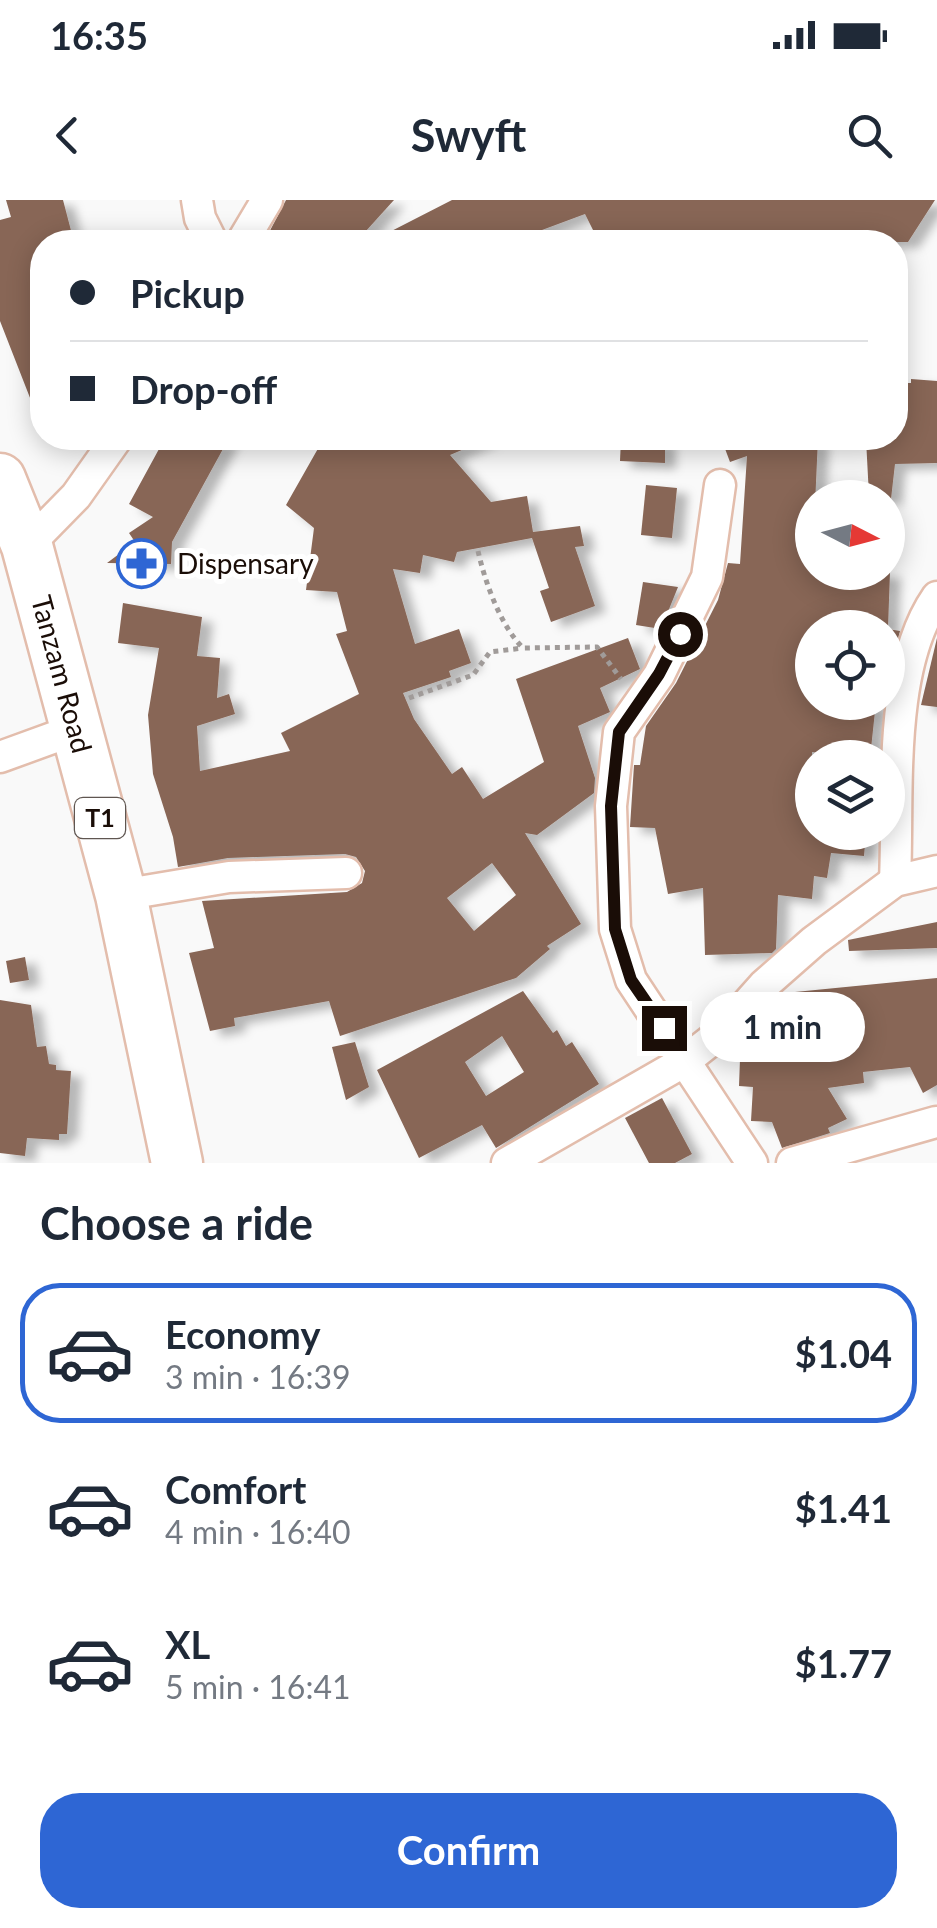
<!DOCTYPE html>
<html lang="en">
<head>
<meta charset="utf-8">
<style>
  :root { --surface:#fff; --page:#f2f2f3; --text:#1f2937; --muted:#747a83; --line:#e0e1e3; --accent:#2e66d4 }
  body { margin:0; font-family:Lato,sans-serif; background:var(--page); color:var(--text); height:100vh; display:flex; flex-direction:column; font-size:38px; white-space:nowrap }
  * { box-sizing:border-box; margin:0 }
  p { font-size:32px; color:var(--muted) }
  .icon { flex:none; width:55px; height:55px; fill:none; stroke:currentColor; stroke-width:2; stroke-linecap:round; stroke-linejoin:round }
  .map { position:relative; height:963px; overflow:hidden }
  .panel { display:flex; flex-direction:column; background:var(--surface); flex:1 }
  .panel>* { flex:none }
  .banner { position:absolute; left:30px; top:30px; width:878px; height:220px; border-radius:40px; box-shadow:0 5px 25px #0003; display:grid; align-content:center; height:220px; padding:0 40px; background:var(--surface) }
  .needle { width:65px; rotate:96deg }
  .controls { position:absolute; left:795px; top:280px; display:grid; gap:20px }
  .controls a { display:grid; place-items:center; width:110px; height:110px; border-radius:50%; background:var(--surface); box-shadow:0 5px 25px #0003; font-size:50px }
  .end { position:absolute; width:45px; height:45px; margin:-22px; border:12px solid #1a0d07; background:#fff; box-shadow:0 0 0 5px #fff }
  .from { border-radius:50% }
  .bubble { position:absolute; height:70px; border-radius:35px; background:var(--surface); box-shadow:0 5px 25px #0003; font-size:32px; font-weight:700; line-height:70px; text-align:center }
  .banner b { display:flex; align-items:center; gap:35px; height:95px; font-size:38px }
  .banner b+b { border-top:2px solid var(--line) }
  .banner i { width:25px; height:25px; background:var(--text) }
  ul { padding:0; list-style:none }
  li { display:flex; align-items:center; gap:30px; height:140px; margin:0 20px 15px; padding:0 20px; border:5px solid transparent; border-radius:40px }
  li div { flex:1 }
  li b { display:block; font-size:38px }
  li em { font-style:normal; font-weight:700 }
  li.current { border-color:var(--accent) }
  li>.icon { width:90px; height:90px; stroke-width:1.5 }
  h2 { padding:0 40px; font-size:45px; line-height:120px }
  .action { display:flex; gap:20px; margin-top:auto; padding:20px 40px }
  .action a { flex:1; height:115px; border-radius:40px; background:var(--accent); color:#fff; font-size:40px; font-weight:700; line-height:115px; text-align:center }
  .status { display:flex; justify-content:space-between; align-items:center; height:70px; padding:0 50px; background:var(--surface); direction:ltr }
  .status svg { height:28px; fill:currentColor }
  header { display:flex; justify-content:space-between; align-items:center; height:130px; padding:0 40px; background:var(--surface); font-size:45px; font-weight:700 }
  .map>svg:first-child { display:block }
</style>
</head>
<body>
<div class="status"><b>16:35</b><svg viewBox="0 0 49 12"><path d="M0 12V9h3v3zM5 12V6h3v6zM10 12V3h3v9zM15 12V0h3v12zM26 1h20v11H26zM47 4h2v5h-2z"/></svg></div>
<header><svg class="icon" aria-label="back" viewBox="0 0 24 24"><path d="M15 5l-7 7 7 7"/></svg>Swyft<svg class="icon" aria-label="search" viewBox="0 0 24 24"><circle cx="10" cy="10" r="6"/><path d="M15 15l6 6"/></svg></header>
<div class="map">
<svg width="937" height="963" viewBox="0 0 937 963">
  <defs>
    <filter id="shadow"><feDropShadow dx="11" dy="6" stdDeviation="5" flood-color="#0004"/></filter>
  </defs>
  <rect width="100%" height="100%" fill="#f9f9f9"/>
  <!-- building -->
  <g fill="#886656" fill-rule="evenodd" filter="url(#shadow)">
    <path d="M 6,0 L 63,0 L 74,42 L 42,42 L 41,226 L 0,121 L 0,20 L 11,17 Z"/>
    <path d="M 286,0 L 394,0 L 356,42 L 264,42 Z"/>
    <path d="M 452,0 L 935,0 L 908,42 L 599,42 L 585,14 L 542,30 L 549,42 L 370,42 Z"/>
    <path d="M 911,179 L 937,181 L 937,263 L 895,264 L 891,299 L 869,296 L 866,239 L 895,238 L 897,183 L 911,183 Z"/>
    <path d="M 165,238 L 229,238 L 172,342 L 171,364 L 107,363 L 135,342 L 129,333 L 153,317 L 129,304 Z"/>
    <path d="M 324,238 L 490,238 L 450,255 L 491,302 L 527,296 L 533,332 L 580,326 L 584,346 L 575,347 L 595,406 L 551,422 L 540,391 L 549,388 L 532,338 L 457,352 L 454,362 L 423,355 L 420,373 L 393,369 L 415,444 L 459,429 L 471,463 L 449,471 L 451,477 L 403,493 L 414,519 L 452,574 L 462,567 L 483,599 L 544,562 L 516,479 L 628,438 L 640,469 L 600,488 L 610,512 L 578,526 L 595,578 L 594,593 L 537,635 L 525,633 L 581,724 L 547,746 L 550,749 L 516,778 L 340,836 L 329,801 L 234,818 L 235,826 L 210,831 L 189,753 L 214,748 L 202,701 L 347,692 L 362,683 L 365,671 L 356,657 L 345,654 L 228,658 L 178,667 L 173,637 L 153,574 L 148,515 L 159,448 L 118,443 L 123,403 L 202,417 L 197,456 L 220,458 L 217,498 L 229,494 L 235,514 L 197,526 L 200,571 L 290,551 L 281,533 L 359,494 L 336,434 L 347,431 L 337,392 L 306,390 L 314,328 L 286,305 ZM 492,663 L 516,695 L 474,731 L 447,698 Z"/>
    <path d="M 621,238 L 665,239 L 665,263 L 620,261 Z"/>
    <path d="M 721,238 L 818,238 L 812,372 L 890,372 L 888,428 L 812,428 L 812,502 L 876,502 L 870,558 L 812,552 L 812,632 L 866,632 L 864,656 L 831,653 L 827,678 L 814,676 L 812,699 L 778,695 L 776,749 L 772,753 L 705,755 L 703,688 L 668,694 L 655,628 L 630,627 L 634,565 L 640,565 L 646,526 L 676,483 L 718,400 L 728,363 L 740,364 L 747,256 L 730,262 Z"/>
    <path d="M 646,285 L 677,288 L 672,338 L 641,335 Z"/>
    <path d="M 643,382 L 678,387 L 661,429 L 636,425 Z"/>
    <path d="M 888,429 L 900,431 L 888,476 Z"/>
    <path d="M 937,438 L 937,507 L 921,505 Z"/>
    <path d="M 937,722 L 937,748 L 849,751 L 848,740 Z"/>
    <path d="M 25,757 L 29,780 L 10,783 L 6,761 Z"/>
    <path d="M 937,778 L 937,885 L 923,893 L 910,867 L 863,872 L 864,883 L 828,888 L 847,919 L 828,928 L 830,933 L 782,948 L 772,922 L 751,921 L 753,887 L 739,886 L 740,859 L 759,860 L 759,854 L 767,854 L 767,842 L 781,842 L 781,824 L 798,824 L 795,792 Z"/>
    <path d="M 523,791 L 553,833 L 557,830 L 566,846 L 572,842 L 599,884 L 496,948 L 482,925 L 419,958 L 377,870 ZM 502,836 L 524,872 L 486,896 L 465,862 Z"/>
    <path d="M 0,800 L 31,805 L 37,847 L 46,846 L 49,864 L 56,865 L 56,870 L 71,871 L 67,934 L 59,934 L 59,940 L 27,938 L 25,956 L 0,953 Z"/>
    <path d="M 355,842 L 369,887 L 346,900 L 332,847 Z"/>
    <path d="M 662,898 L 692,954 L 675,963 L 649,963 L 625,918 Z"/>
  </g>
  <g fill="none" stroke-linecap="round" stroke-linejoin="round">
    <defs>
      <g id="minor">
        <path d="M 197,0 L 200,18 L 212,42"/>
        <path d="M 242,42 L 267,0"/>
        <path d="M 720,285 L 707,377 L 659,475 L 619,532 L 611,606 L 615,729 L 631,780 L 752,963"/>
        <path d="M 27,346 L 76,296 L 117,238"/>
        <path d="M 0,557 L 77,529"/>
        <path d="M 895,681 C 899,594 887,469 937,397"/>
        <path d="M 121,695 L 229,677 L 346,673"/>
        <path d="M 507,963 L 685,861 L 723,831 L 764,785 L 814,741 L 895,681 L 937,671"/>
        <path d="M 792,963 L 936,922"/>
      </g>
      <g id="trunk">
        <path id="s1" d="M 0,279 L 27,346 L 121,695 L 177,963"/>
      </g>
    </defs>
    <!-- minor casing -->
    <use href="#minor" stroke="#e3bdac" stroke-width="35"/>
    <!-- trunk casing -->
    <use href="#trunk" stroke="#e3bdac" stroke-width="55"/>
    <!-- path -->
    <g stroke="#a09b99" stroke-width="5" stroke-dasharray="5 5" stroke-linecap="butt">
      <path d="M 478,351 C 485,382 500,425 523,448 L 597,447 L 621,479"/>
      <path d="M 409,498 L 473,475 L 490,452 L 523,448"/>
    </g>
    <!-- minor -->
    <use href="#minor" stroke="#fff" stroke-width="30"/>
    <!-- trunk -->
    <use href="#trunk" stroke="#fff" stroke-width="50"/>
  </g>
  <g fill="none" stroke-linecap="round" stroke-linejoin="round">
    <!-- route -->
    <path stroke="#1a0d07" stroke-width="12" d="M 664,828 L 631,780 L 615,729 L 611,606 L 619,532 L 659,474 L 680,434"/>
  </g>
  <!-- icons -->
  <defs>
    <symbol id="pharmacy-ring" viewBox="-11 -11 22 22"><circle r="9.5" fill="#fff" stroke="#2e66d4" stroke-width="1.5"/><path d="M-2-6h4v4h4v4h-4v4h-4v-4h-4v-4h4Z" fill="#2e66d4"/></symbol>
  </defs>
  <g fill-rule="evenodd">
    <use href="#pharmacy-ring" x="114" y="336" width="55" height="55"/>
  </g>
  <g text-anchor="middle" stroke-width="10" stroke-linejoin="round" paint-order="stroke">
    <!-- shield labels -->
    <rect fill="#fff" stroke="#5f5651" stroke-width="2.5" x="75" y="598" width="50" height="40" rx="8"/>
    <g font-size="25" font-weight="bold" fill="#1a0d07">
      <text x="100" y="627">T1</text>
    </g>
    <!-- poi labels -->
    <g font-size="28" fill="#1a0d07" stroke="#fff" text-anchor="start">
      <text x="177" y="374">Dispensary</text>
    </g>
    <!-- street labels -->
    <g font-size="28" fill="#1a0d07" stroke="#fff">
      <text dy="10" stroke="none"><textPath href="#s1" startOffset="205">Tanzam Road</textPath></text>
    </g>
  </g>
</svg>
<div class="controls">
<a><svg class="needle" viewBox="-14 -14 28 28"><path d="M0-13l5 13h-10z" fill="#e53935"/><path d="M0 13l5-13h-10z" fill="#747a83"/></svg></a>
<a><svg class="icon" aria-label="locate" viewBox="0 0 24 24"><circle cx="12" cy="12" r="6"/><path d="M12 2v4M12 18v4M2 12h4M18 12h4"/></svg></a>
<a><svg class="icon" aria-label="layers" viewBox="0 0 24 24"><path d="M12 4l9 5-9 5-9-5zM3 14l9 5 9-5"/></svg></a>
</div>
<i class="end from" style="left:680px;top:434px"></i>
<i class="end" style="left:664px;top:828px"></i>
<div class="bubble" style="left:700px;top:792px;width:165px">1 min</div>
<div class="banner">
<b><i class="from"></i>Pickup</b>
<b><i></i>Drop-off</b>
</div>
</div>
<section class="panel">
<h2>Choose a ride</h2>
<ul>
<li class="current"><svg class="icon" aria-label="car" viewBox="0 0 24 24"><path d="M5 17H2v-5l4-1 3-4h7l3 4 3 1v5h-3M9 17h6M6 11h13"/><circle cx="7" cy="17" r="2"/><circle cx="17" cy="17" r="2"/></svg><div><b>Economy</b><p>3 min · 16:39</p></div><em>$1.04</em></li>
<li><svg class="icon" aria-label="car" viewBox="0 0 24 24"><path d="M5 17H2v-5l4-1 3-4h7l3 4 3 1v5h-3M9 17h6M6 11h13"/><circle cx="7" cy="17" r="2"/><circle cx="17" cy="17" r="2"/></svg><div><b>Comfort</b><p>4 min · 16:40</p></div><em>$1.41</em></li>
<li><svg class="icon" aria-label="car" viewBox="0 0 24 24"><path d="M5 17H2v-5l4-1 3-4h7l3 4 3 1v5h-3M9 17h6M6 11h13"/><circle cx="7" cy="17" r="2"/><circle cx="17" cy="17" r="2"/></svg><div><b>XL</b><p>5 min · 16:41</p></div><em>$1.77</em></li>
</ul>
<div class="action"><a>Confirm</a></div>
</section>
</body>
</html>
